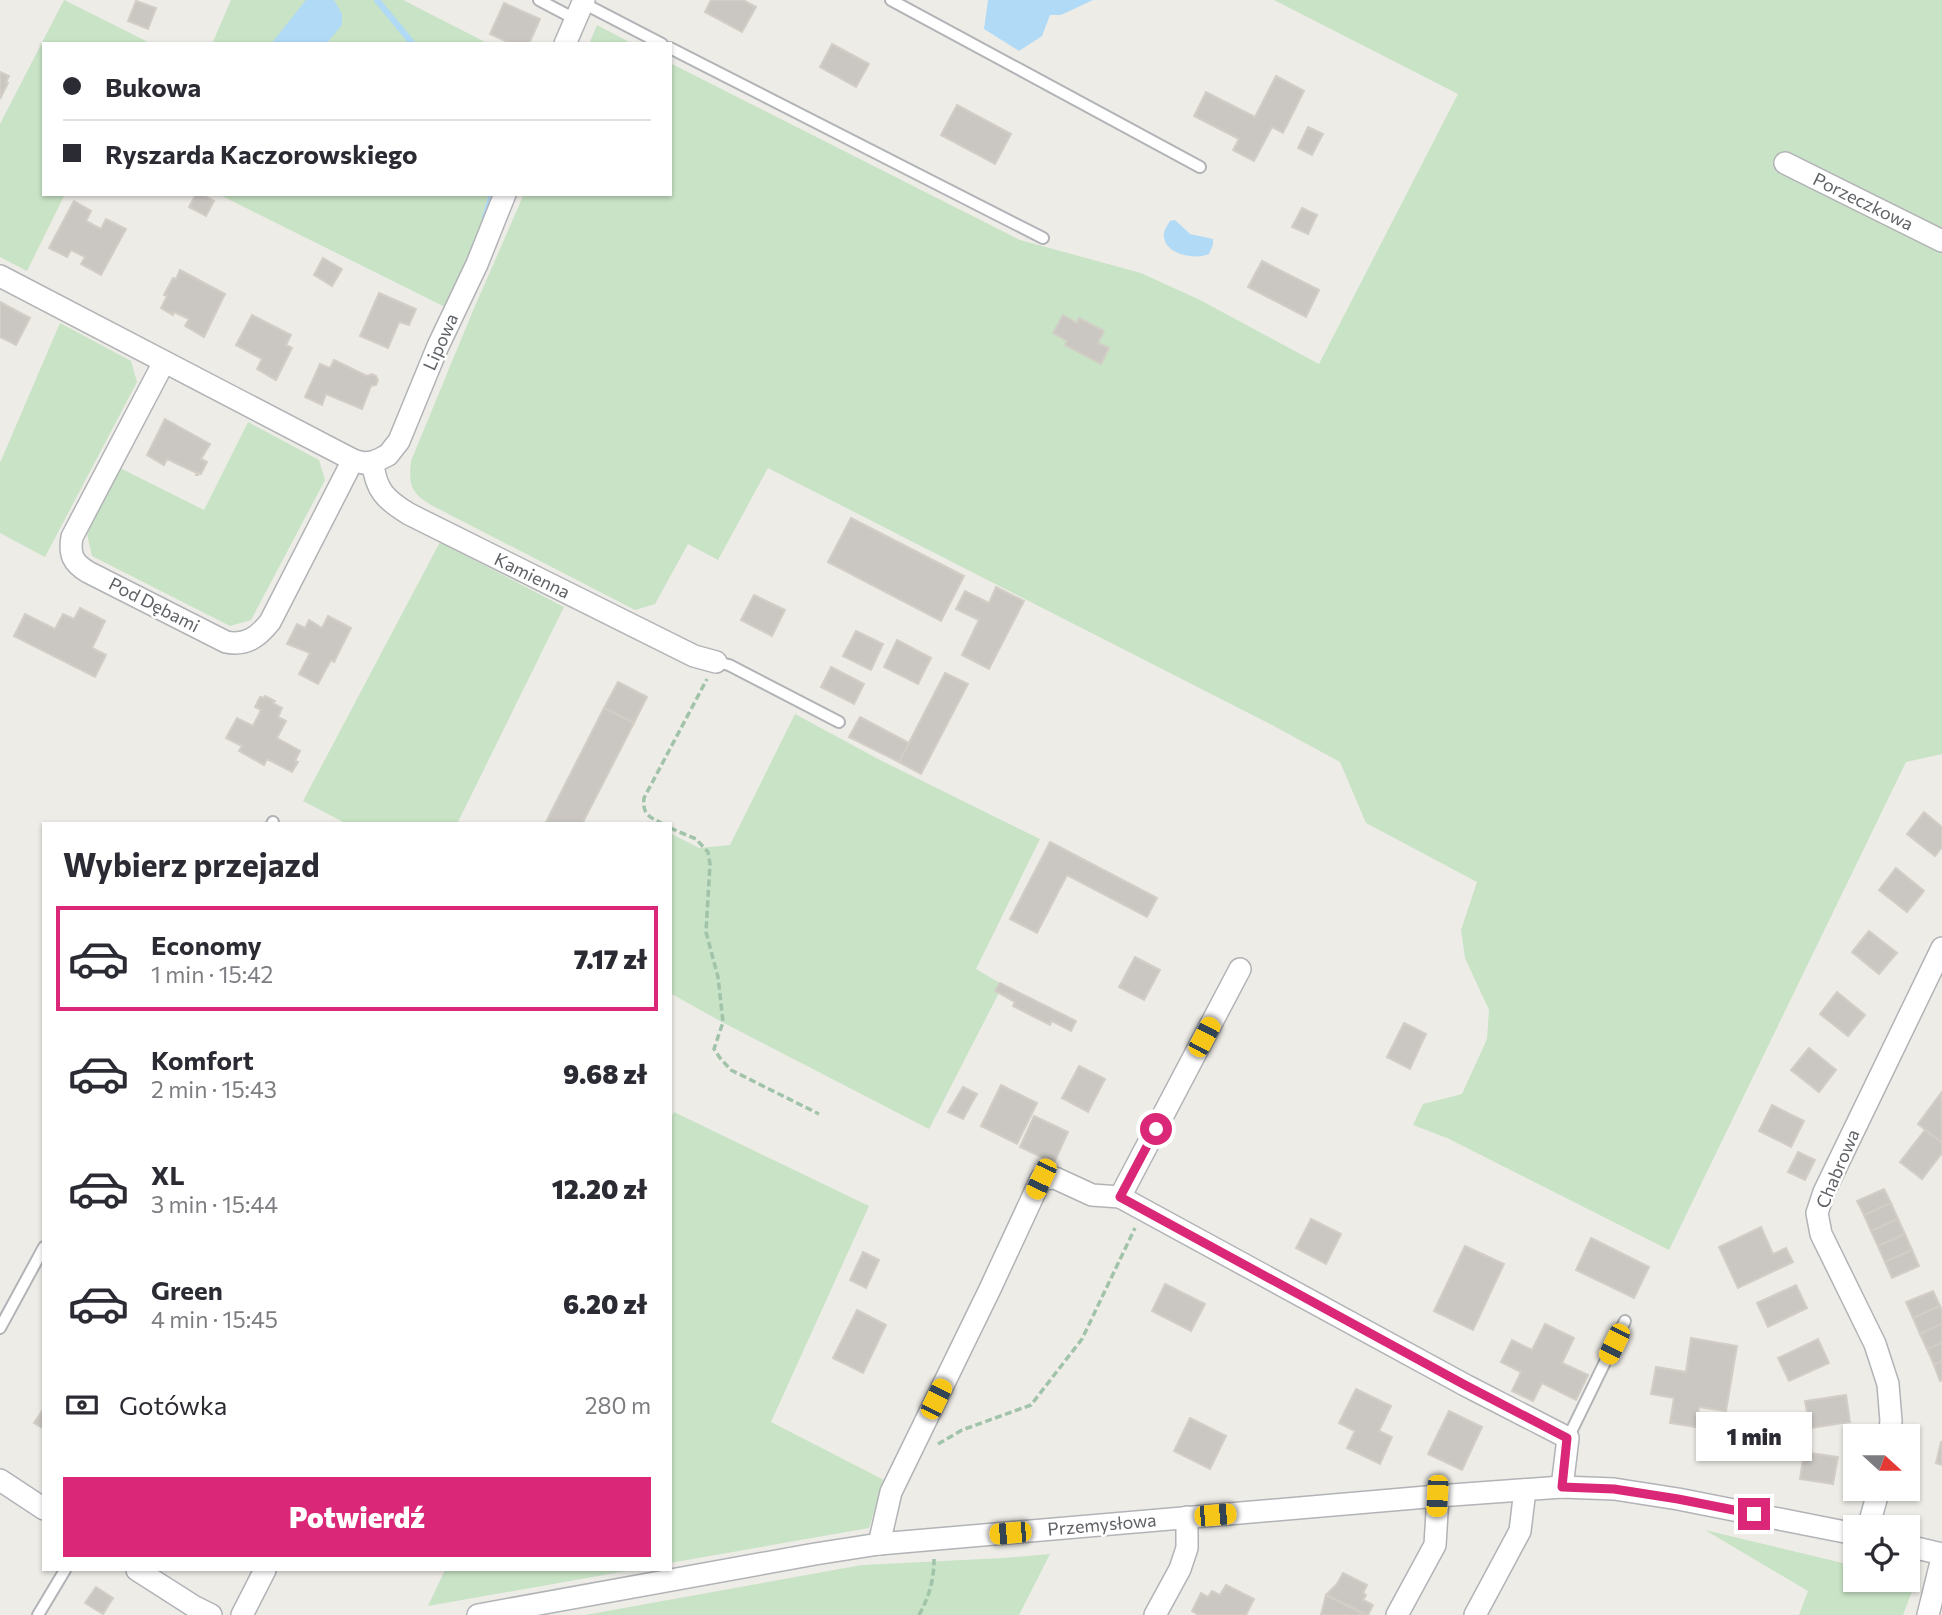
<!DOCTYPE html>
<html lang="pl">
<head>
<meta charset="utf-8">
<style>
  :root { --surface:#fff; --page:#f2f2f3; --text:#2b2b33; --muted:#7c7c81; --line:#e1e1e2; --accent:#db2777 }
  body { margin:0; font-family:Commissioner,sans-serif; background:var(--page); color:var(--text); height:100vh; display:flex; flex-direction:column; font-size:26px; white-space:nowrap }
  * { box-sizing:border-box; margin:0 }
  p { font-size:23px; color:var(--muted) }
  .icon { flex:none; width:38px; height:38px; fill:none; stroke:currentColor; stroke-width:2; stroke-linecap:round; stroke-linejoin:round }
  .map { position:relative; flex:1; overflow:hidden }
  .details { position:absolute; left:42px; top:822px; width:630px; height:749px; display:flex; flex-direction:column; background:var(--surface); border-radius:0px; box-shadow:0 2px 5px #0004 }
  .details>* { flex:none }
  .hud { position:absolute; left:42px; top:42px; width:630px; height:154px; border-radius:0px; box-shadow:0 2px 5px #0004; display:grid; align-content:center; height:154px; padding:0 21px; background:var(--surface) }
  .needle { width:46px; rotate:111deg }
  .tools { position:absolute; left:1843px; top:1424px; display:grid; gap:14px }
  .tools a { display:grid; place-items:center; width:77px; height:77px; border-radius:0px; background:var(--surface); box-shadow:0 2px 5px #0004; font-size:35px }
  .end { position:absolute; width:32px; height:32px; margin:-16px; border:9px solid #db2777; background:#fff; box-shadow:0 0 0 4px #fff }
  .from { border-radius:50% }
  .bubble { position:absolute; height:49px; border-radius:0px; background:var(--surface); box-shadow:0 2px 5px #0004; font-size:23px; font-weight:800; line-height:49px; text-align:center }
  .car { position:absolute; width:21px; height:42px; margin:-21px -10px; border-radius:9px; box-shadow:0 0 5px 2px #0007; background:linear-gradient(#f5c518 24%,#345 0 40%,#f5c518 0 76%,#345 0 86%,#f5c518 0) }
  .hud b { display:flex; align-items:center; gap:24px; height:66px; font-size:26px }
  .hud b+b { border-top:2px solid var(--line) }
  .hud i { width:18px; height:18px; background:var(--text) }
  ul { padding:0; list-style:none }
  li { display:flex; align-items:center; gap:21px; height:105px; margin:0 14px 10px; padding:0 7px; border:4px solid transparent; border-radius:0px }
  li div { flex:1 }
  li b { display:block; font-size:26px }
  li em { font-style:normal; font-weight:800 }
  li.selected { border-color:var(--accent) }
  li>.icon { width:63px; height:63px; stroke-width:1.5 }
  h2 { padding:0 21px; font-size:32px; line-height:84px }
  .pay { display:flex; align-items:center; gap:18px; height:77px; padding:0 21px; font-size:26px }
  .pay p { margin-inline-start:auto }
  .button { display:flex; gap:14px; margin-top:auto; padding:14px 21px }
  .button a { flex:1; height:80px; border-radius:0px; background:var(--accent); color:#fff; font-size:28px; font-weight:800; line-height:80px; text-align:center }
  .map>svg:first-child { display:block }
</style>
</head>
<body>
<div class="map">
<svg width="1942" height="1615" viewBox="0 0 1942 1615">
  <rect width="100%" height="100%" fill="#eeece7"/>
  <!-- green -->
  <g fill="#c8e3c6">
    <path d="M 64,0 L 152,44 L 44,44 L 44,194 L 65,194 L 27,271 L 0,257 L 0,124 Z"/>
    <path d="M 231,0 L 403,0 L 489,44 L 212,44 Z"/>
    <path d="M 1274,0 L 1942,0 L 1942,754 L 1906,762 L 1669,1250 L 1447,1138 L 1413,1125 L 1423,1104 L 1462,1094 L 1487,1039 L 1489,1010 L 1465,958 L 1461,930 L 1477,882 L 1366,823 L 1340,762 L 1272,725 L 768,468 L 718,560 L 688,544 L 655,604 L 635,610 L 435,507 C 412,494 408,487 411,461 L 472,313 L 524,194 L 670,194 L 670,63 L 1020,240 L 1141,273 L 1200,300 L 1319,364 L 1458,94 Z"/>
    <path d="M 597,25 L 633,44 L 589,44 Z"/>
    <path d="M 218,194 L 498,194 L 447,308 Z"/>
    <path d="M 60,323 L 131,361 L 137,382 L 45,557 L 0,533 L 0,463 Z"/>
    <path d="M 248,422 L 319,460 L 325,480 L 251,620 L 230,626 L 92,556 L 87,534 L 120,468 L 204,510 Z"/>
    <path d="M 440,542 L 564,607 L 457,824 L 347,824 L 303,801 Z"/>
    <path d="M 795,714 L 880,760 L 1040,839 L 976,969 L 1003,985 L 929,1129 L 720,1021 L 670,993 L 670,833 L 699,848 L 730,845 Z"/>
    <path d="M 674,1112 L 869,1206 L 771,1422 L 884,1480 L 869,1528 L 670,1563 L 670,1119 Z"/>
    <path d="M 1705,1530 L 1855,1566 L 1855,1580 L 1908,1580 L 1908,1579 L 1916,1581 L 1903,1615 L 1799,1615 L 1808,1591 Z"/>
    <path d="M 1050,1554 L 1019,1615 L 585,1615 L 862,1565 L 1003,1558 Z"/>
    <path d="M 445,1570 L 632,1570 L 428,1606 Z"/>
  </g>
  <!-- water -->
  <g fill="#b0daf5">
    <path d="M 306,0 L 334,0 L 342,14 L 342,25 L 326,44 L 271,44 Z"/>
    <path d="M 988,0 L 1093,0 L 1061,15 L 1050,15 L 1042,36 L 1019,51 L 984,29 Z"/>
    <path d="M 1175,220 L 1190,234 L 1213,239 L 1213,245 L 1209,254 C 1196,260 1166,255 1164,237 C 1163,231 1167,226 1170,221 Z"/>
  </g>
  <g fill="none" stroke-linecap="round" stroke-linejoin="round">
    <!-- stream -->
    <g stroke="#b0daf5" stroke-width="6">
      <path d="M 377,0 L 413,44"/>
      <path d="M 485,217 L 492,194"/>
    </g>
  </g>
  <!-- building -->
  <g fill="#cac7c3" stroke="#d2cec6" stroke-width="2">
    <path d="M 711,0 L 743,0 L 756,7 L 742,32 L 705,12 Z"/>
    <path d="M 136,1 L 156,8 L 148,29 L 128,21 Z"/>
    <path d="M 504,3 L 540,19 L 529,44 L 512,44 L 490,34 Z"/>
    <path d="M 832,44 L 869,64 L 856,87 L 820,67 Z"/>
    <path d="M 0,72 L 9,76 L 6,82 L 8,83 L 0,99 Z"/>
    <path d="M 1276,76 L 1304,91 L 1283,133 L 1272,127 L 1254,161 L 1233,150 L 1239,139 L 1194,116 L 1206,92 L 1255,117 Z"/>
    <path d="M 957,105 L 1011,134 L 995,164 L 941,135 Z"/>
    <path d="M 1308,127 L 1323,134 L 1312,155 L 1298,148 Z"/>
    <path d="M 196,194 L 202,194 L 214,201 L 206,216 L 189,207 Z"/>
    <path d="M 74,201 L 91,211 L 86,221 L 101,229 L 106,219 L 126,229 L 101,275 L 81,264 L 85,257 L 71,250 L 67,257 L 49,248 Z"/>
    <path d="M 1302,208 L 1317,215 L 1308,234 L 1292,227 Z"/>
    <path d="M 323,258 L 342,269 L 332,286 L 314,275 Z"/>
    <path d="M 1262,261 L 1319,290 L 1306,317 L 1248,287 Z"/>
    <path d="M 180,270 L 225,294 L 204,337 L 185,326 L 189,319 L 174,312 L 173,315 L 161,308 L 167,296 L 164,295 L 173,278 L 176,279 Z"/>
    <path d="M 379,293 L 416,309 L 409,325 L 399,322 L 388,348 L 360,336 Z"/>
    <path d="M 0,302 L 30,318 L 16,345 L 0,337 Z"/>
    <path d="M 252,315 L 291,335 L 286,345 L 292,348 L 276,380 L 257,369 L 262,359 L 236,345 Z"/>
    <path d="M 1063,315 L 1077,323 L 1079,318 L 1104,331 L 1098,343 L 1109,348 L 1101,364 L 1065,345 L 1067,341 L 1053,333 Z"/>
    <path d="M 334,360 L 367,376 L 372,374 L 376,376 L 378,380 L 376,385 L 371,386 L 362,409 L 326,394 L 322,405 L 305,397 L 320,364 L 330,368 Z"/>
    <path d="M 165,419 L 210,444 L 201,459 L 207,462 L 201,474 L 199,473 L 198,475 L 196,475 L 197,473 L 167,459 L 164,465 L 147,455 Z"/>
    <path d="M 851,518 L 964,576 L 941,621 L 828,562 Z"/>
    <path d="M 996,587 L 1024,601 L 989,669 L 962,655 L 979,620 L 956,609 L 965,591 L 989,603 Z"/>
    <path d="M 754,595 L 785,610 L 772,636 L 741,620 Z"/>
    <path d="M 80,608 L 105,621 L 92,648 L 106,655 L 95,677 L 14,636 L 25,614 L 55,629 L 63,614 L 74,619 Z"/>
    <path d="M 328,616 L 351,628 L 334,662 L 331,660 L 318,684 L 299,674 L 310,653 L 287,644 L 297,624 L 305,628 L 309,620 L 322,628 Z"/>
    <path d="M 856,631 L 883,644 L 871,670 L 843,656 Z"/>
    <path d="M 897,640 L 931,658 L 918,684 L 884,667 Z"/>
    <path d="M 831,667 L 864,684 L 854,704 L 821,687 Z"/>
    <path d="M 945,673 L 968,684 L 921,774 L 899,762 Z"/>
    <path d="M 618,682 L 647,697 L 634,723 L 604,708 Z"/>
    <path d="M 265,696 L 275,701 L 273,703 L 282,708 L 278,717 L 286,721 L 277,738 L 300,751 L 295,761 L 298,762 L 292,772 L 267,759 L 264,765 L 239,751 L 242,746 L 226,738 L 237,718 L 253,726 L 261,710 L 255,707 L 260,697 L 264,698 Z"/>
    <path d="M 604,708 L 634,723 L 582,824 L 545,824 Z"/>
    <path d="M 860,717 L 909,743 L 899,762 L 849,737 Z"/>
    <path d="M 1924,812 L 1942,827 L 1942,847 L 1935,856 L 1907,834 Z"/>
    <path d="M 1050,842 L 1157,898 L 1147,917 L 1067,875 L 1037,933 L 1010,919 Z"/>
    <path d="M 1896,868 L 1924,891 L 1907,912 L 1879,890 Z"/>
    <path d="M 1869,931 L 1897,953 L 1879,974 L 1852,952 Z"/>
    <path d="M 1135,957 L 1160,970 L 1144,1000 L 1119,987 Z"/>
    <path d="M 1000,983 L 1076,1021 L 1071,1031 L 1052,1021 L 1050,1025 L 1013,1006 L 1015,1002 L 995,991 Z"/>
    <path d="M 1837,992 L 1865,1015 L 1848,1036 L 1820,1014 Z"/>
    <path d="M 1404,1023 L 1426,1034 L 1410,1069 L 1387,1057 Z"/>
    <path d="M 1809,1048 L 1836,1070 L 1819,1092 L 1791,1070 Z"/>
    <path d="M 1079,1066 L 1105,1079 L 1088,1112 L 1062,1098 Z"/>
    <path d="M 1001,1085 L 1037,1103 L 1017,1144 L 981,1126 Z"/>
    <path d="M 963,1087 L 977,1094 L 963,1119 L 948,1112 Z"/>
    <path d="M 1941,1093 L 1942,1140 L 1941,1142 L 1918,1124 Z"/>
    <path d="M 1772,1105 L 1804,1121 L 1791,1147 L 1759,1131 Z"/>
    <path d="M 1034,1116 L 1068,1132 L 1054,1163 L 1020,1147 Z"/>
    <path d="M 1925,1130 L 1942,1143 L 1942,1153 L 1922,1179 L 1900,1162 Z"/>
    <path d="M 1798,1152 L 1815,1160 L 1805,1180 L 1788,1172 Z"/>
    <path d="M 1884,1189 L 1891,1203 L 1864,1215 L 1857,1201 Z"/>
    <path d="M 1891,1203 L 1898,1219 L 1871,1231 L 1864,1215 Z"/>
    <path d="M 1311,1219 L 1341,1234 L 1326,1264 L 1296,1248 Z"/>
    <path d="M 1898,1219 L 1905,1234 L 1878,1246 L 1871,1231 Z"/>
    <path d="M 1761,1227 L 1773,1254 L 1786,1248 L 1793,1262 L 1738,1288 L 1719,1247 Z"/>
    <path d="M 1905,1234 L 1912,1250 L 1885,1262 L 1878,1246 Z"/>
    <path d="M 1591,1238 L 1649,1267 L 1634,1298 L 1576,1270 Z"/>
    <path d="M 1465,1246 L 1504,1264 L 1473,1330 L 1434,1311 Z"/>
    <path d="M 1912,1250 L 1919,1266 L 1892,1278 L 1885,1262 Z"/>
    <path d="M 863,1252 L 879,1260 L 866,1288 L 850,1280 Z"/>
    <path d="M 1165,1284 L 1205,1304 L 1191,1331 L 1152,1311 Z"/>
    <path d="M 1796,1285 L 1807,1308 L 1768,1327 L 1757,1303 Z"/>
    <path d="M 1933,1291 L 1940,1306 L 1913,1318 L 1906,1302 Z"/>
    <path d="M 1940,1306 L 1942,1311 L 1942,1324 L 1920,1334 L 1913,1318 Z"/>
    <path d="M 857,1310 L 886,1325 L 863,1373 L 833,1358 Z"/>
    <path d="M 1545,1324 L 1574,1338 L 1562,1363 L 1588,1375 L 1576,1400 L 1542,1383 L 1533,1401 L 1512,1391 L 1521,1372 L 1501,1362 L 1512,1340 L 1532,1350 Z"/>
    <path d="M 1942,1324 L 1942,1343 L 1927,1349 L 1920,1334 Z"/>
    <path d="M 1691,1338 L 1737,1346 L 1726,1411 L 1699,1407 L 1696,1427 L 1670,1423 L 1674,1398 L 1651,1394 L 1656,1367 L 1686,1372 Z"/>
    <path d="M 1818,1339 L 1829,1363 L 1789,1381 L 1778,1358 Z"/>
    <path d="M 1942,1343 L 1942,1361 L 1934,1365 L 1927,1349 Z"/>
    <path d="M 1942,1361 L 1942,1380 L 1940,1381 L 1934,1365 Z"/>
    <path d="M 1356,1389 L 1391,1406 L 1379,1431 L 1392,1437 L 1380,1464 L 1347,1448 L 1355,1431 L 1339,1423 Z"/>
    <path d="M 1846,1395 L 1850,1422 L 1810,1428 L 1805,1401 Z"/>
    <path d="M 44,1408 L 44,1429 L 34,1423 Z"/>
    <path d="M 1449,1411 L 1482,1427 L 1462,1470 L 1428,1454 Z"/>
    <path d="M 1190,1418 L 1226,1436 L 1210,1469 L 1174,1451 Z"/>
    <path d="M 1941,1442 L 1942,1442 L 1942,1465 L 1936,1463 Z"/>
    <path d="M 1804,1452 L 1838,1457 L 1833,1484 L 1800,1479 Z"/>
    <path d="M 1343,1573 L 1367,1585 L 1363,1593 L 1366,1595 L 1363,1600 L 1373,1605 L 1368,1615 L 1326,1595 L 1337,1584 Z"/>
    <path d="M 1226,1585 L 1254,1599 L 1246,1615 L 1199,1615 L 1192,1611 L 1201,1593 L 1208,1597 L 1212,1591 L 1220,1595 Z"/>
    <path d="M 96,1587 L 113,1598 L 103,1614 L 85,1603 Z"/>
    <path d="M 1326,1595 L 1365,1615 L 1321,1615 Z"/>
  </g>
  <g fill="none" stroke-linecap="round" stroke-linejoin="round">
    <defs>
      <g id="service">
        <path d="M 539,0 L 575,19"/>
        <path d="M 891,0 L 1200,167"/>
        <path d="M 583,3 L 662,44"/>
        <path d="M 670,48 L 1043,238"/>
        <path d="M 716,662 L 729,665 L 839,722"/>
        <path d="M 272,824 L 273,822"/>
        <path d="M 0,1328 L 44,1247"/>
        <path d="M 1568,1438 L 1625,1321"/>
        <path d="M 38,1615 L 65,1570"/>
      </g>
      <g id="minor">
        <path d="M 565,44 L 584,0"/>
        <path d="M 1785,163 L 1942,241"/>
        <path d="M 0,276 L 353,460 L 363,463 L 373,462 L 380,459 L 388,455 L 399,441 L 438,346 L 477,264 L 505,194"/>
        <path d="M 164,362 L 72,537 C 69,555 73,563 88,572 L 226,642 C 246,646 258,637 270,622 L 353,460"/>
        <path d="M 373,462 C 375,490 386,500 409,514 L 694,656 L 716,662"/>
        <path d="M 1240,969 L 1120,1197 L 1465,1385 L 1568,1438 L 1562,1487"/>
        <path d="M 1889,1437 L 1891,1421 L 1888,1384 L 1875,1344 L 1821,1234 L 1817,1213 L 1824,1192 L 1942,948"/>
        <path d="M 0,1480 L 44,1509"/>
        <path d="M 1868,1528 L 1879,1489"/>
        <path d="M 879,1544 L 891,1492 L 990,1289 L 1041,1179 L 1055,1178 L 1092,1195 L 1120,1197"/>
        <path d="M 1908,1546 L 1942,1554"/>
        <path d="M 137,1570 L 195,1607 L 211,1615"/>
        <path d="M 242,1615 L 265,1570"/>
        <path d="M 478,1615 L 815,1554 L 879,1544 L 1438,1496 L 1562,1487 L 1614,1489 L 1678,1499 L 1855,1534"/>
        <path d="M 1155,1615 L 1180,1569 L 1187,1548 L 1187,1517"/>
        <path d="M 1397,1615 L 1435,1545 L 1438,1496"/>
        <path d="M 1475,1615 L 1520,1531 L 1525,1490"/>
        <path d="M 1928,1615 L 1942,1558"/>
      </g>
    </defs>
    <!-- service casing -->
    <use href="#service" stroke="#b2b3b7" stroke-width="14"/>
    <!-- minor casing -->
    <use href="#minor" stroke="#b2b3b7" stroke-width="24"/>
    <!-- path -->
    <g stroke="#a0c3a9" stroke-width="3.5" stroke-dasharray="7 3.5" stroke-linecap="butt">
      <path d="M 663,824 C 650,817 642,815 644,798 L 707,679"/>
      <path d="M 670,828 L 696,839 L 708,852 L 710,864 L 706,932 L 718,977 L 723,1022 L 714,1049 L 720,1058 L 731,1070 L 819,1114"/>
      <path d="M 938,1444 L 962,1430 L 1031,1405 L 1082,1339 L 1135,1228"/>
      <path d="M 919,1615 C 929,1597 934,1580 934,1559"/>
    </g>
    <!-- service -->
    <use href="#service" stroke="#fff" stroke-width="10"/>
    <!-- minor -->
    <use href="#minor" stroke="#fff" stroke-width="21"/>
  </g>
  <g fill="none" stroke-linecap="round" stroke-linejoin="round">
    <!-- route -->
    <path stroke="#db2777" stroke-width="9" d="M 1156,1129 L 1120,1197 L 1465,1385 L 1567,1438 L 1562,1487 L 1614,1489 L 1678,1499 L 1754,1514"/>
  </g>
  <g text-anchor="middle" stroke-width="5" stroke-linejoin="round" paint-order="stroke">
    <!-- street labels -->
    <g font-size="18" fill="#5e6165" stroke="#fff">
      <text transform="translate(1863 202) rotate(26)" y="6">Porzeczkowa</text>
      <text transform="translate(441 342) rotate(-66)" y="6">Lipowa</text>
      <text transform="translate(532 576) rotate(26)" y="6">Kamienna</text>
      <text transform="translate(154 605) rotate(27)" y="6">Pod Dębami</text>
      <text transform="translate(1838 1169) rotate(-67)" y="6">Chabrowa</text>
      <text transform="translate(1102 1525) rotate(-5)" y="6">Przemysłowa</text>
    </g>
  </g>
</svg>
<div class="tools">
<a><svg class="needle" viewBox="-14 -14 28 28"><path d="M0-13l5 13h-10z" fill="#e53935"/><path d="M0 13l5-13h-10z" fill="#7c7c81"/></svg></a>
<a><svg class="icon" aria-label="locate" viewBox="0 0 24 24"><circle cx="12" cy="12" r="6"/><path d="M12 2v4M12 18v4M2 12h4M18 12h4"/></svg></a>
</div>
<i class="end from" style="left:1156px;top:1129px"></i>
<i class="end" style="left:1754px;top:1514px"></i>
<div class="bubble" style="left:1696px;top:1412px;width:116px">1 min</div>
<i class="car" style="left:1204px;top:1037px;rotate:28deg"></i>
<i class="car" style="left:1041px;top:1179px;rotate:205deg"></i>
<i class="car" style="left:1614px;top:1344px;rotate:206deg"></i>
<i class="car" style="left:936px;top:1399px;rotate:26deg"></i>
<i class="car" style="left:1437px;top:1496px;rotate:183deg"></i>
<i class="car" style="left:1215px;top:1515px;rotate:85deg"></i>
<i class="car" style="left:1010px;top:1533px;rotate:265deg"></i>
<div class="hud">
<b><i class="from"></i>Bukowa</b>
<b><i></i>Ryszarda Kaczorowskiego</b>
</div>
<section class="details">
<h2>Wybierz przejazd</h2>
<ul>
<li class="selected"><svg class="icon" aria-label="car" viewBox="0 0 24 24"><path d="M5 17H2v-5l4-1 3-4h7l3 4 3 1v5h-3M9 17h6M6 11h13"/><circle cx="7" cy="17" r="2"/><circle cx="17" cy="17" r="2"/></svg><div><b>Economy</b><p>1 min · 15:42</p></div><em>7.17 zł</em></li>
<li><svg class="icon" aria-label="car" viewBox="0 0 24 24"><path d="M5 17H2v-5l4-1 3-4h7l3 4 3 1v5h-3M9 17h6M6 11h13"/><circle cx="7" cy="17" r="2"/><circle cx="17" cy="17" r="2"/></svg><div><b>Komfort</b><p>2 min · 15:43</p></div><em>9.68 zł</em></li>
<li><svg class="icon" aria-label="car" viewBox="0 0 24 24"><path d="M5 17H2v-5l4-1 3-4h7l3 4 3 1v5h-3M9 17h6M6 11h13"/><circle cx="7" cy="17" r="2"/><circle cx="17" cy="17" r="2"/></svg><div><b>XL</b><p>3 min · 15:44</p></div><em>12.20 zł</em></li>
<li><svg class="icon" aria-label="car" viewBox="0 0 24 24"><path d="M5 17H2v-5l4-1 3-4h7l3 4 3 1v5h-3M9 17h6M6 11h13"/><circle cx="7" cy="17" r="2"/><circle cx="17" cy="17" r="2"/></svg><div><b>Green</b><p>4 min · 15:45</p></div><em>6.20 zł</em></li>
</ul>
<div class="pay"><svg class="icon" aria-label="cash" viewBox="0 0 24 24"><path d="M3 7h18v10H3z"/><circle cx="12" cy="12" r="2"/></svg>Gotówka<p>280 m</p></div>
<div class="button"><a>Potwierdź</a></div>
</section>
</div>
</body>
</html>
